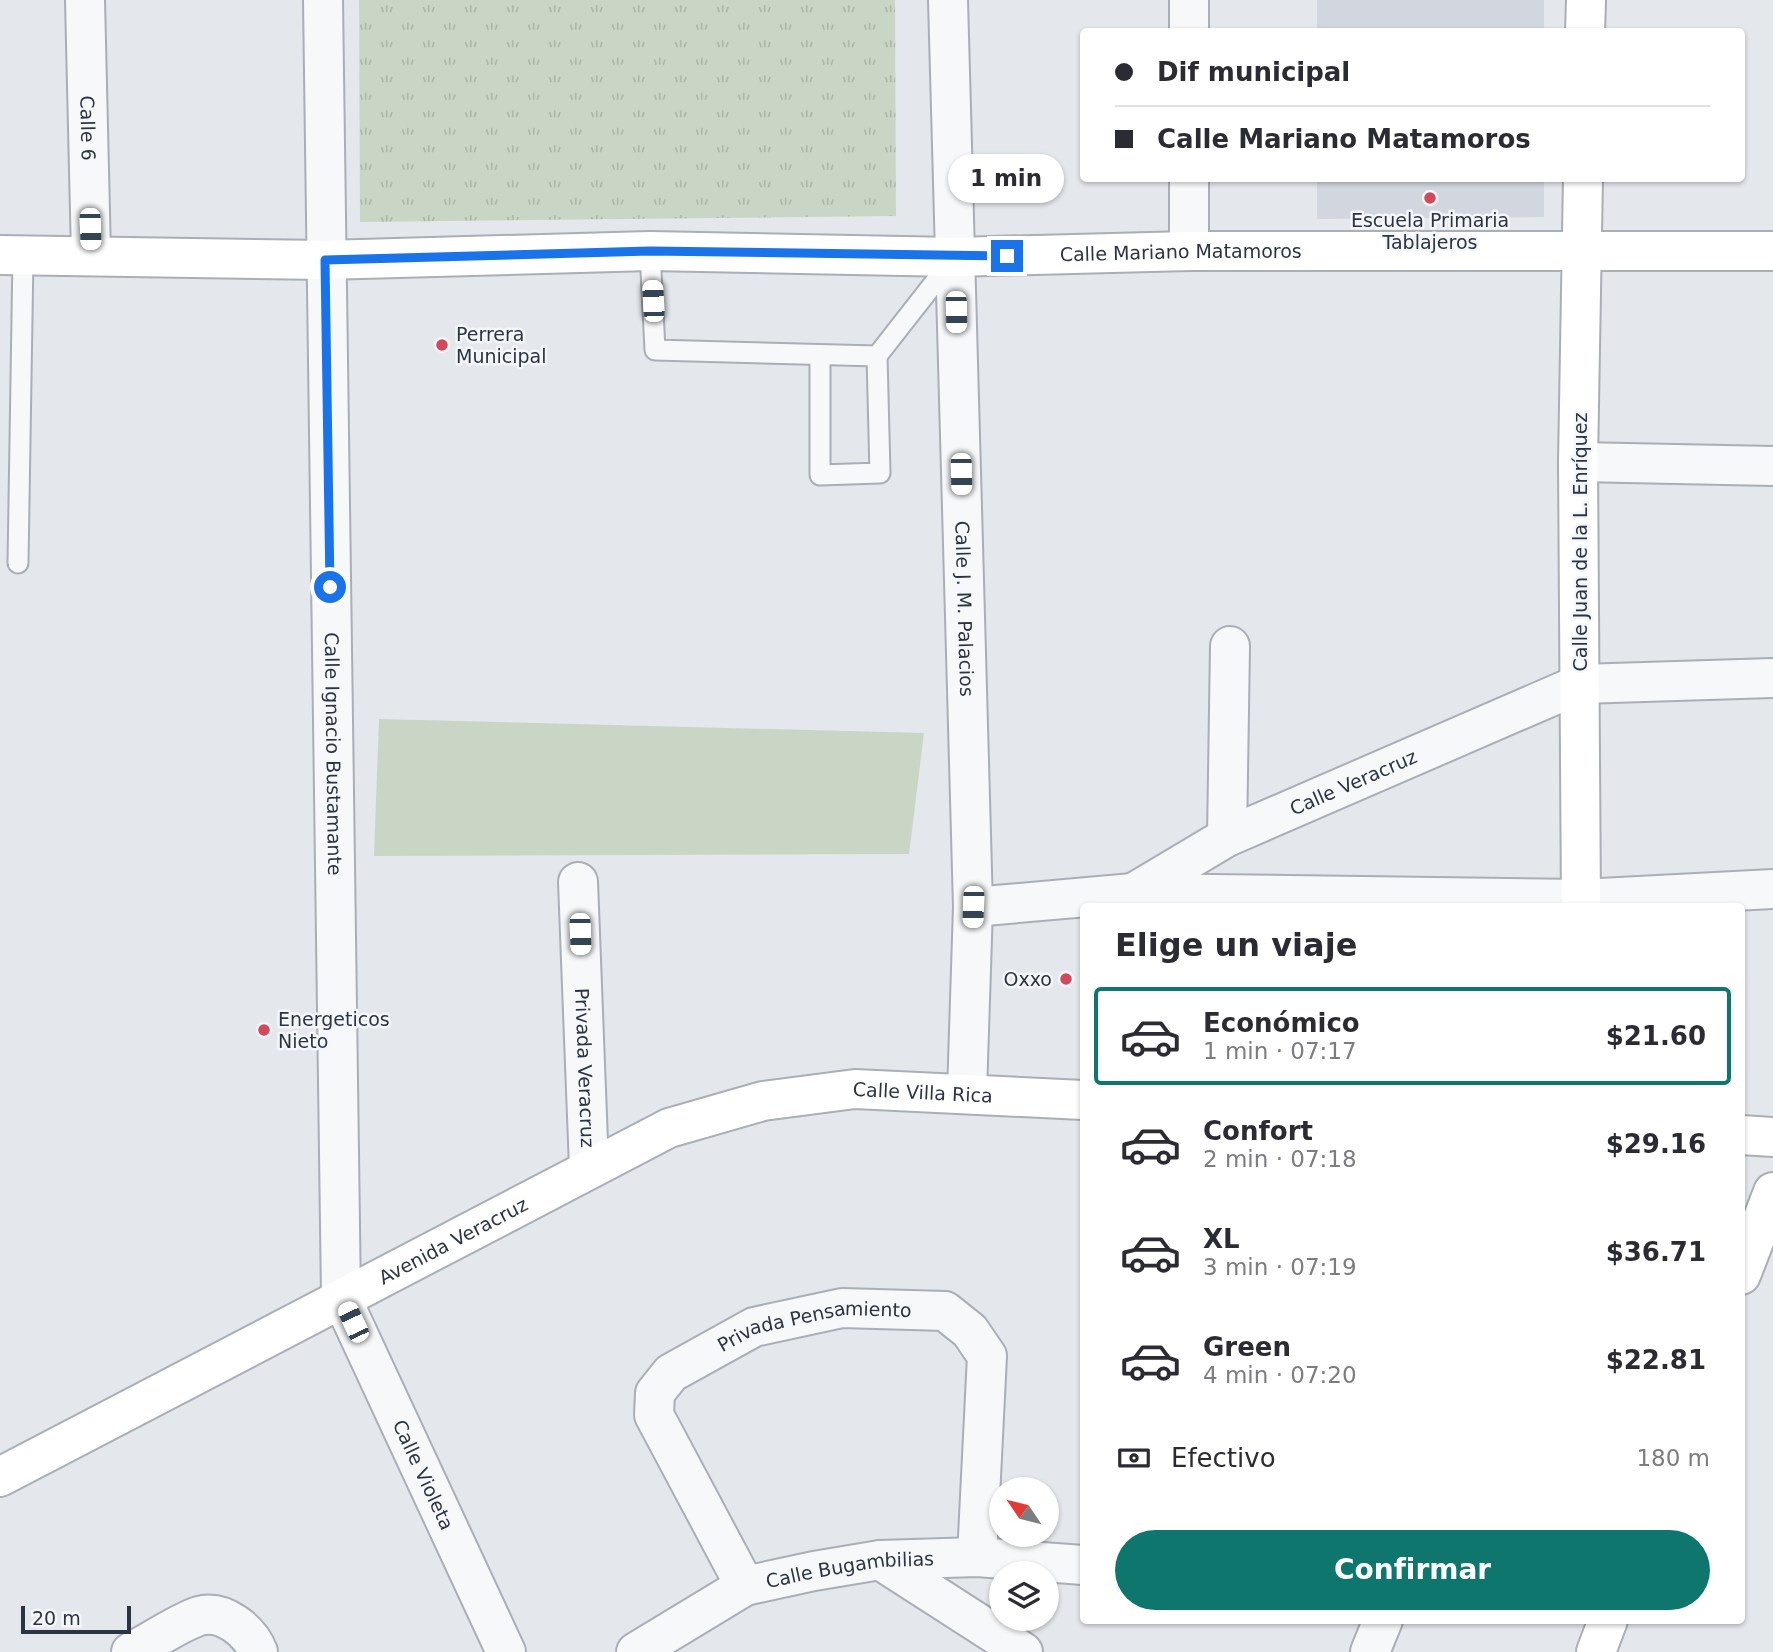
<!DOCTYPE html>
<html lang="es">
<head>
<meta charset="utf-8">
<style>
  :root { --surface:#fff; --page:#f7f7f7; --text:#2b2b33; --muted:#7c7c81; --line:#e1e1e2; --accent:#0f766e }
  body { margin:0; font-family:"DejaVu Sans",sans-serif; background:var(--page); color:var(--text); height:100vh; display:flex; flex-direction:column; font-size:26px; white-space:nowrap }
  * { box-sizing:border-box; margin:0 }
  p { font-size:23px; color:var(--muted) }
  .icon { flex:none; width:38px; height:38px; fill:none; stroke:currentColor; stroke-width:2; stroke-linecap:round; stroke-linejoin:round }
  .map { position:relative; flex:1; overflow:hidden }
  .sheet { position:absolute; left:1080px; top:903px; width:665px; height:721px; display:flex; flex-direction:column; background:var(--surface); border-radius:7px; box-shadow:0 2px 5px #0004 }
  .sheet>* { flex:none }
  .top-card { position:absolute; left:1080px; top:28px; width:665px; height:154px; border-radius:7px; box-shadow:0 2px 5px #0004; display:grid; align-content:center; height:154px; padding:0 35px; background:var(--surface) }
  .needle { width:46px; rotate:305deg }
  .tools { position:absolute; left:989px; top:1477px; display:grid; gap:14px }
  .tools a { display:grid; place-items:center; width:70px; height:70px; border-radius:50%; background:var(--surface); box-shadow:0 2px 5px #0004; font-size:35px }
  .scale { position:absolute; left:21px; bottom:18px; width:110px; box-sizing:border-box; padding-left:7px; border:4px solid #2b3445; border-top:0; font-size:19px; line-height:24px; white-space:nowrap; color:#2b3445; -webkit-text-stroke:5px #f4f6f9; paint-order:stroke }
  .end { position:absolute; width:32px; height:32px; margin:-16px; border:9px solid #1a73e8; background:#fff; box-shadow:0 0 0 4px #fff }
  .from { border-radius:50% }
  .bubble { position:absolute; height:49px; border-radius:24px; background:var(--surface); box-shadow:0 2px 5px #0004; font-size:23px; font-weight:800; line-height:49px; text-align:center }
  .car { position:absolute; width:21px; height:42px; margin:-21px -10px; border-radius:9px; box-shadow:0 0 5px 2px #0007; background:linear-gradient(#fff 24%,#345 0 40%,#fff 0 76%,#345 0 86%,#fff 0) }
  .top-card b { display:flex; align-items:center; gap:24px; height:66px; font-size:26px }
  .top-card b+b { border-top:2px solid var(--line) }
  .top-card i { width:18px; height:18px; background:var(--text) }
  ul { padding:0; list-style:none }
  li { display:flex; align-items:center; gap:21px; height:98px; margin:0 14px 10px; padding:0 21px; border:4px solid transparent; border-radius:7px }
  li div { flex:1 }
  li b { display:block; font-size:26px }
  li em { font-style:normal; font-weight:800 }
  li.current { border-color:var(--accent) }
  li>.icon { width:63px; height:63px; stroke-width:1.5 }
  h2 { padding:0 35px; font-size:32px; line-height:84px }
  .pay { display:flex; align-items:center; gap:18px; height:77px; padding:0 35px; font-size:26px }
  .pay p { margin-inline-start:auto }
  .primary-button { display:flex; gap:14px; margin-top:auto; padding:14px 35px }
  .primary-button a { flex:1; height:80px; border-radius:42px; background:var(--accent); color:#fff; font-size:28px; font-weight:800; line-height:80px; text-align:center }
  .map>svg:first-child { display:block }
</style>
</head>
<body>
<div class="map">
<svg width="1773" height="1652" viewBox="0 0 1773 1652">
  <defs>
    <pattern id="grass-tufts" width="24" height="20" patternUnits="userSpaceOnUse" patternTransform="scale(1.75)"><rect width="24" height="20" fill="#c9d6c5"/><path d="M3 7l-1-3M5 7V3M7 7l1-3M15 17l-1-3M17 17v-4M19 17l1-3" fill="none" stroke="#adb8ab"/></pattern>
  </defs>
  <rect width="100%" height="100%" fill="#e4e7ec"/>
  <!-- built -->
  <g fill="#d2d6de">
    <rect x="1317" y="0" width="227" height="31"/>
    <path d="M 1317,179 L 1544,179 L 1544,217 L 1317,219 Z"/>
  </g>
  <!-- grass -->
  <path fill="url(#grass-tufts)" d="M 359,0 L 895,0 L 896,216 L 360,222 Z"/>
  <!-- garden -->
  <path fill="#c9d6c5" d="M 379,719 L 924,733 L 909,854 L 374,856 Z"/>
  <g fill="none" stroke-linecap="round" stroke-linejoin="round">
    <defs>
      <g id="lane">
        <path d="M 650,251 L 655,350 L 877,356 L 953,259"/>
        <path d="M 820,355 L 820,475 L 880,473 L 877,356"/>
        <path d="M 18,563 L 23,256"/>
      </g>
      <g id="street">
        <path id="s1" d="M 85,0 L 91,255"/>
        <path id="s2" d="M 323,0 L 341,1297 L 506,1652"/>
        <path id="s3" d="M 948,0 L 973,907 L 967,1093"/>
        <path d="M 1189,0 L 1189,32"/>
        <path d="M 1189,178 L 1189,251"/>
        <path d="M 1578,462 L 1773,466"/>
        <path d="M 1227,837 L 1230,646"/>
        <path id="s4" d="M 578,882 L 589,1168"/>
        <path id="s5" d="M 1133,893 L 1227,837 L 1580,684 L 1773,678"/>
        <path d="M 973,907 L 1133,893 L 1581,899 L 1773,889"/>
        <path d="M 880,1560 L 1023,1652"/>
        <path id="s6" d="M 745,1586 L 654,1415 L 655,1393 L 671,1373 L 754,1327 L 842,1308 L 945,1311 L 970,1331 L 987,1356 L 977,1557"/>
        <path d="M 131,1652 C 153,1641 176,1624 199,1616 C 223,1609 250,1631 258,1652"/>
        <path id="s7" d="M 636,1652 L 745,1586 L 814,1571 L 880,1560 L 977,1557 L 1083,1565"/>
        <path d="M 1370,1652 L 1383,1620"/>
      </g>
      <g id="secondary">
        <path d="M 1585,32 L 1586,0"/>
        <path id="s8" d="M 0,255 L 325,260 L 650,251 L 954,257 L 1189,251 L 1773,251"/>
        <path d="M 1581,906 L 1578,462 L 1583,178"/>
        <path d="M 1741,1135 L 1773,1137"/>
        <path d="M 1741,1275 L 1773,1192"/>
        <path id="s9" d="M 0,1477 L 669,1128 L 763,1101 L 855,1089 L 1083,1100"/>
        <path d="M 1596,1652 L 1608,1620"/>
      </g>
    </defs>
    <!-- lane casing -->
    <use href="#lane" stroke="#a9aeb7" stroke-width="23"/>
    <!-- street casing -->
    <use href="#street" stroke="#a9aeb7" stroke-width="42"/>
    <!-- secondary casing -->
    <use href="#secondary" stroke="#a9aeb7" stroke-width="42"/>
    <!-- lane -->
    <use href="#lane" stroke="#f7f8fa" stroke-width="19"/>
    <!-- street -->
    <use href="#street" stroke="#f7f8fa" stroke-width="38"/>
    <!-- secondary -->
    <use href="#secondary" stroke="#fff" stroke-width="38"/>
  </g>
  <g fill="none" stroke-linecap="round" stroke-linejoin="round">
    <!-- route -->
    <path stroke="#1a73e8" stroke-width="9" d="M 330,587 L 325,260 L 650,251 L 1007,256"/>
  </g>
  <!-- markers -->
  <g fill="#d1495b" stroke="#f4f6f9" stroke-width="2.5">
    <circle cx="1430" cy="198" r="7"/>
    <circle cx="442" cy="345" r="7"/>
    <circle cx="1066" cy="979" r="7"/>
    <circle cx="264" cy="1030" r="7"/>
  </g>
  <g text-anchor="middle" stroke-width="5" stroke-linejoin="round" paint-order="stroke">
    <!-- street labels -->
    <g font-size="19" fill="#2b3445" stroke="#f4f6f9">
      <text dy="7" stroke="none"><textPath href="#s1" startOffset="128">Calle 6</textPath></text>
      <text dy="7" stroke="none"><textPath href="#s8" startOffset="1181">Calle Mariano Matamoros</textPath></text>
      <text transform="translate(1580 542) rotate(-90)" y="7">Calle Juan de la L. Enríquez</text>
      <text dy="7" stroke="none"><textPath href="#s3" startOffset="609">Calle J. M. Palacios</textPath></text>
      <text dy="7" stroke="none"><textPath href="#s2" startOffset="754">Calle Ignacio Bustamante</textPath></text>
      <text dy="7" stroke="none"><textPath href="#s5" startOffset="247">Calle Veracruz</textPath></text>
      <text dy="7" stroke="none"><textPath href="#s4" startOffset="186">Privada Veracruz</textPath></text>
      <text dy="7" stroke="none"><textPath href="#s9" startOffset="1013">Calle Villa Rica</textPath></text>
      <text dy="7" stroke="none"><textPath href="#s9" startOffset="511">Avenida Veracruz</textPath></text>
      <text dy="7" stroke="none"><textPath href="#s6" startOffset="396">Privada Pensamiento</textPath></text>
      <text dy="7" stroke="none"><textPath href="#s2" startOffset="1493">Calle Violeta</textPath></text>
      <text dy="7" stroke="none"><textPath href="#s7" startOffset="234">Calle Bugambilias</textPath></text>
    </g>
    <!-- poi labels -->
    <g font-size="19" fill="#2b3445" stroke="#f4f6f9" text-anchor="start">
      <text x="1430" y="227" text-anchor="middle">Escuela Primaria<tspan x="1430" dy="22">Tablajeros</tspan></text>
      <text x="456" y="341">Perrera<tspan x="456" dy="22">Municipal</tspan></text>
      <text x="1052" y="986" text-anchor="end">Oxxo</text>
      <text x="278" y="1026">Energeticos<tspan x="278" dy="22">Nieto</tspan></text>
    </g>
  </g>
</svg>
<div class="tools">
<a><svg class="needle" viewBox="-14 -14 28 28"><path d="M0-13l5 13h-10z" fill="#e53935"/><path d="M0 13l5-13h-10z" fill="#7c7c81"/></svg></a>
<a><svg class="icon" aria-label="layers" viewBox="0 0 24 24"><path d="M12 4l9 5-9 5-9-5zM3 14l9 5 9-5"/></svg></a>
</div>
<div class="scale">20 m</div>
<i class="end from" style="left:330px;top:587px"></i>
<i class="end" style="left:1007px;top:256px"></i>
<div class="bubble" style="left:948px;top:154px;width:116px">1 min</div>
<i class="car" style="left:90px;top:229px;rotate:178deg"></i>
<i class="car" style="left:653px;top:301px;rotate:357deg"></i>
<i class="car" style="left:956px;top:312px;rotate:179deg"></i>
<i class="car" style="left:961px;top:474px;rotate:179deg"></i>
<i class="car" style="left:973px;top:907px;rotate:182deg"></i>
<i class="car" style="left:580px;top:934px;rotate:178deg"></i>
<i class="car" style="left:353px;top:1322px;rotate:335deg"></i>
<div class="top-card">
<b><i class="from"></i>Dif municipal</b>
<b><i></i>Calle Mariano Matamoros</b>
</div>
<section class="sheet">
<h2>Elige un viaje</h2>
<ul>
<li class="current"><svg class="icon" aria-label="car" viewBox="0 0 24 24"><path d="M5 17H2v-5l4-1 3-4h7l3 4 3 1v5h-3M9 17h6M6 11h13"/><circle cx="7" cy="17" r="2"/><circle cx="17" cy="17" r="2"/></svg><div><b>Económico</b><p>1 min · 07:17</p></div><em>$21.60</em></li>
<li><svg class="icon" aria-label="car" viewBox="0 0 24 24"><path d="M5 17H2v-5l4-1 3-4h7l3 4 3 1v5h-3M9 17h6M6 11h13"/><circle cx="7" cy="17" r="2"/><circle cx="17" cy="17" r="2"/></svg><div><b>Confort</b><p>2 min · 07:18</p></div><em>$29.16</em></li>
<li><svg class="icon" aria-label="car" viewBox="0 0 24 24"><path d="M5 17H2v-5l4-1 3-4h7l3 4 3 1v5h-3M9 17h6M6 11h13"/><circle cx="7" cy="17" r="2"/><circle cx="17" cy="17" r="2"/></svg><div><b>XL</b><p>3 min · 07:19</p></div><em>$36.71</em></li>
<li><svg class="icon" aria-label="car" viewBox="0 0 24 24"><path d="M5 17H2v-5l4-1 3-4h7l3 4 3 1v5h-3M9 17h6M6 11h13"/><circle cx="7" cy="17" r="2"/><circle cx="17" cy="17" r="2"/></svg><div><b>Green</b><p>4 min · 07:20</p></div><em>$22.81</em></li>
</ul>
<div class="pay"><svg class="icon" aria-label="cash" viewBox="0 0 24 24"><path d="M3 7h18v10H3z"/><circle cx="12" cy="12" r="2"/></svg>Efectivo<p>180 m</p></div>
<div class="primary-button"><a>Confirmar</a></div>
</section>
</div>
</body>
</html>
